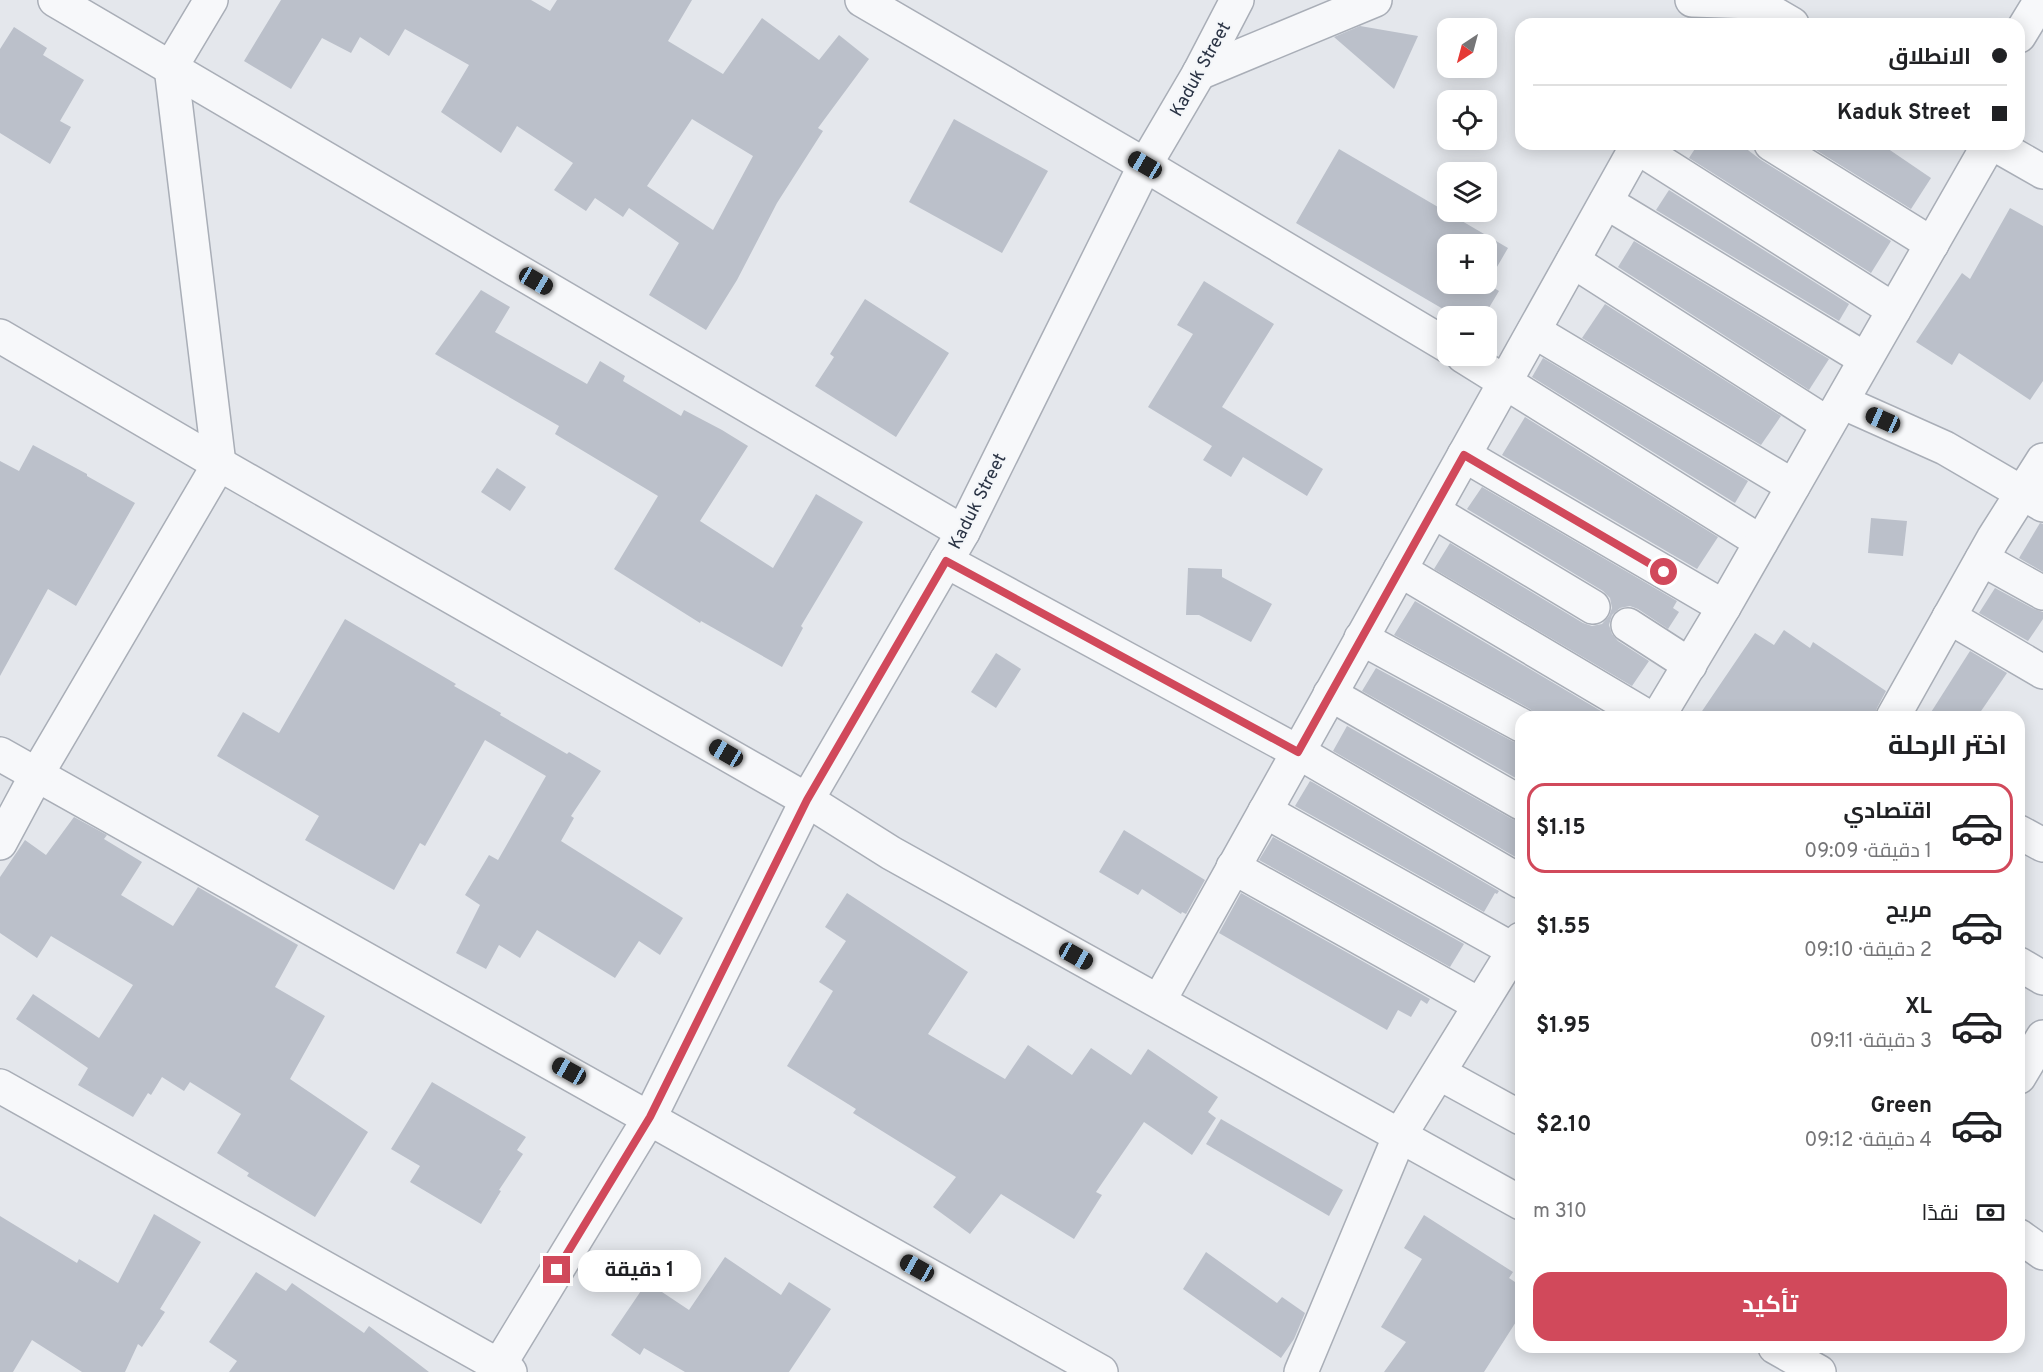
<!DOCTYPE html>
<html lang="ar">
<head>
<meta charset="utf-8">
<style>
  :root { --surface:#fff; --page:#f6f6f6; --text:#202124; --muted:#757577; --line:#e0e0e0; --accent:#d1495b }
  body { margin:0; font-family:Overpass,Cairo,sans-serif; background:var(--page); color:var(--text); direction:rtl; height:100vh; display:flex; flex-direction:column; font-size:22px; white-space:nowrap }
  * { box-sizing:border-box; margin:0 }
  p { font-size:20px; color:var(--muted) }
  .icon { flex:none; width:33px; height:33px; fill:none; stroke:currentColor; stroke-width:2; stroke-linecap:round; stroke-linejoin:round }
  .map { position:relative; flex:1; overflow:hidden; direction:ltr }
  .drawer { position:absolute; left:1515px; top:711px; width:510px; height:642px; display:flex; flex-direction:column; background:var(--surface); border-radius:18px; box-shadow:0 3px 15px #0003; direction:rtl }
  .drawer>* { flex:none }
  .top-card { position:absolute; left:1515px; top:18px; width:510px; height:132px; border-radius:18px; box-shadow:0 3px 15px #0003; direction:rtl; display:grid; align-content:center; height:132px; padding:0 18px; background:var(--surface) }
  .needle { width:39px; rotate:216deg }
  .fabs { position:absolute; left:1437px; top:18px; display:grid; gap:12px }
  .fabs a { display:grid; place-items:center; width:60px; height:60px; border-radius:12px; background:var(--surface); box-shadow:0 3px 15px #0003; font-size:30px }
  .end { position:absolute; width:27px; height:27px; margin:-14px; border:8px solid #d1495b; background:#fff; box-shadow:0 0 0 3px #fff }
  .from { border-radius:50% }
  .bubble { position:absolute; height:42px; border-radius:18px; background:var(--surface); box-shadow:0 3px 15px #0003; font-size:20px; font-weight:700; line-height:42px; text-align:center; direction:rtl }
  .car { position:absolute; width:18px; height:36px; margin:-18px -9px; border-radius:8px; box-shadow:0 0 4px 2px #0007; background:linear-gradient(#222 24%,#8ab4d8 0 40%,#222 0 76%,#8ab4d8 0 86%,#222 0) }
  .top-card b { display:flex; align-items:center; gap:21px; height:57px; font-size:22px }
  .top-card b+b { border-top:2px solid var(--line) }
  .top-card i { width:15px; height:15px; background:var(--text) }
  ul { padding:0; list-style:none }
  li { display:flex; align-items:center; gap:18px; height:90px; margin:0 12px 9px; padding:0 6px; border:3px solid transparent; border-radius:18px }
  li div { flex:1 }
  li b { display:block; font-size:22px }
  li em { font-style:normal; font-weight:700 }
  li.active { border-color:var(--accent) }
  li>.icon { width:54px; height:54px; stroke-width:1.5 }
  h2 { padding:0 18px; font-size:27px; line-height:72px }
  .pay { display:flex; align-items:center; gap:15px; height:66px; padding:0 18px; font-size:22px }
  .pay p { margin-inline-start:auto }
  .action { display:flex; gap:12px; margin-top:auto; padding:12px 18px }
  .action a { flex:1; height:69px; border-radius:18px; background:var(--accent); color:#fff; font-size:24px; font-weight:700; line-height:69px; text-align:center }
  .map>svg:first-child { display:block }
</style>
</head>
<body>
<div class="map">
<svg width="2043" height="1372" viewBox="0 0 2043 1372">
  <rect width="100%" height="100%" fill="#e4e7ec"/>
  <!-- building -->
  <g fill="#bbc0ca" fill-rule="evenodd">
    <path d="M 281,0 L 531,0 L 550,11 L 557,0 L 692,0 L 668,41 L 723,74 L 762,18 L 819,60 L 839,35 L 869,59 L 818,128 L 823,131 L 777,203 L 737,280 L 706,330 L 649,295 L 679,243 L 629,208 L 623,217 L 595,198 L 586,211 L 554,190 L 573,163 L 517,126 L 501,153 L 441,112 L 469,65 L 405,29 L 389,56 L 360,37 L 351,53 L 322,38 L 291,89 L 244,61 ZM 692,119 L 753,156 L 713,230 L 647,186 Z"/>
    <path d="M 1360,26 L 1418,36 L 1394,89 L 1334,37 Z"/>
    <path d="M 14,27 L 47,48 L 43,55 L 84,80 L 60,121 L 71,127 L 50,164 L 0,133 L 0,49 Z"/>
    <path d="M 954,119 L 1048,171 L 1002,253 L 909,202 Z"/>
    <path d="M 1698,144 L 1740,144 L 1761,160 L 1891,241 L 1871,273 L 1689,158 Z"/>
    <path d="M 1820,144 L 1881,144 L 1931,178 L 1911,209 L 1816,150 Z"/>
    <path d="M 1339,149 L 1508,248 L 1487,284 L 1499,291 L 1484,316 L 1455,316 L 1296,223 ZM 1448,244 L 1486,244 L 1486,284 L 1448,284 Z"/>
    <path d="M 1669,190 L 1849,304 L 1839,321 L 1656,210 Z"/>
    <path d="M 2010,208 L 2043,226 L 2043,381 L 2030,400 L 1959,353 L 1952,365 L 1916,342 L 1962,273 L 1970,279 Z"/>
    <path d="M 1634,241 L 1829,359 L 1809,390 L 1618,267 Z"/>
    <path d="M 1204,281 L 1274,324 L 1222,407 L 1323,469 L 1307,496 L 1243,457 L 1231,477 L 1203,460 L 1212,446 L 1148,407 L 1193,334 L 1177,325 Z"/>
    <path d="M 481,290 L 510,307 L 495,332 L 587,384 L 600,361 L 625,376 L 623,381 L 681,416 L 684,410 L 722,430 L 748,446 L 700,521 L 773,568 L 816,494 L 863,522 L 801,626 L 803,628 L 782,667 L 701,621 L 700,623 L 614,569 L 658,496 L 555,434 L 559,426 L 435,354 Z"/>
    <path d="M 865,299 L 949,353 L 896,437 L 815,386 L 834,357 L 830,354 Z"/>
    <path d="M 1605,304 L 1781,416 L 1761,445 L 1582,338 Z"/>
    <path d="M 1543,358 L 1748,481 L 1735,503 L 1532,377 Z"/>
    <path d="M 1525,417 L 1718,537 L 1697,569 L 1502,455 Z"/>
    <path d="M 33,445 L 87,474 L 87,476 L 135,503 L 76,606 L 48,589 L 0,676 L 0,461 L 19,471 Z"/>
    <path d="M 497,468 L 526,487 L 510,511 L 481,492 Z"/>
    <path d="M 1482,487 L 1677,601 L 1673,608 L 1679,612 L 1668,629 L 1638,609 L 1630,606 L 1620,608 L 1612,615 L 1609,625 L 1612,634 L 1618,641 L 1649,661 L 1632,686 L 1434,569 L 1450,543 L 1583,623 L 1592,626 L 1602,624 L 1609,616 L 1612,608 L 1610,598 L 1603,591 L 1467,509 Z"/>
    <path d="M 1871,518 L 1907,521 L 1903,556 L 1868,553 Z"/>
    <path d="M 2040,523 L 2043,524 L 2043,572 L 2019,558 Z"/>
    <path d="M 1188,568 L 1222,569 L 1222,577 L 1272,604 L 1251,642 L 1199,615 L 1186,615 Z"/>
    <path d="M 1995,588 L 2034,609 L 2043,612 L 2043,619 L 2028,641 L 1979,613 Z"/>
    <path d="M 1415,601 L 1611,717 L 1538,717 L 1530,709 L 1394,635 Z"/>
    <path d="M 345,619 L 456,684 L 454,686 L 501,713 L 500,715 L 567,754 L 569,752 L 601,771 L 571,816 L 574,818 L 561,841 L 683,918 L 660,955 L 639,941 L 615,978 L 537,930 L 520,958 L 499,945 L 486,969 L 456,953 L 480,905 L 465,895 L 489,855 L 498,860 L 546,776 L 485,740 L 425,846 L 420,843 L 394,890 L 305,840 L 319,816 L 217,756 L 243,712 L 279,733 Z"/>
    <path d="M 1784,630 L 1810,648 L 1813,642 L 1886,691 L 1877,708 L 1874,717 L 1698,717 L 1755,633 L 1774,645 Z"/>
    <path d="M 1970,651 L 2007,673 L 1977,717 L 1928,717 Z"/>
    <path d="M 996,653 L 1021,669 L 996,708 L 971,692 Z"/>
    <path d="M 1376,668 L 1512,741 L 1521,744 L 1521,781 L 1362,691 Z"/>
    <path d="M 1347,726 L 1512,819 L 1521,822 L 1521,855 L 1519,859 L 1333,751 Z"/>
    <path d="M 1310,781 L 1314,783 L 1499,891 L 1497,894 L 1495,893 L 1484,912 L 1295,806 Z"/>
    <path d="M 74,817 L 107,835 L 104,839 L 142,862 L 121,895 L 173,926 L 198,887 L 298,945 L 275,987 L 325,1016 L 290,1079 L 368,1132 L 315,1217 L 247,1176 L 249,1173 L 217,1153 L 241,1114 L 190,1082 L 184,1091 L 162,1077 L 151,1095 L 148,1093 L 133,1117 L 78,1085 L 88,1068 L 16,1019 L 33,994 L 99,1038 L 133,985 L 51,936 L 37,958 L 0,933 L 0,877 L 25,840 L 46,855 Z"/>
    <path d="M 1124,830 L 1205,880 L 1186,914 L 1182,912 L 1181,914 L 1142,889 L 1138,895 L 1099,872 Z"/>
    <path d="M 1273,837 L 1464,944 L 1450,967 L 1259,860 Z"/>
    <path d="M 847,893 L 968,972 L 928,1034 L 1005,1079 L 1028,1045 L 1072,1075 L 1091,1048 L 1131,1075 L 1148,1049 L 1218,1097 L 1208,1112 L 1216,1118 L 1192,1155 L 1144,1122 L 1096,1192 L 1102,1195 L 1074,1239 L 1001,1194 L 970,1234 L 933,1207 L 956,1177 L 853,1113 L 856,1109 L 787,1066 L 833,991 L 819,982 L 846,941 L 825,927 Z"/>
    <path d="M 1241,893 L 1430,999 L 1427,1004 L 1421,1000 L 1411,1017 L 1398,1010 L 1387,1030 L 1219,933 Z"/>
    <path d="M 432,1082 L 526,1137 L 517,1150 L 523,1154 L 499,1190 L 501,1191 L 481,1224 L 410,1182 L 420,1166 L 391,1149 Z"/>
    <path d="M 1221,1119 L 1343,1190 L 1329,1216 L 1206,1144 Z"/>
    <path d="M 154,1214 L 201,1242 L 160,1309 L 165,1312 L 142,1347 L 138,1344 L 125,1372 L 82,1372 L 32,1340 L 13,1372 L 0,1372 L 0,1216 L 77,1263 L 79,1259 L 118,1283 Z"/>
    <path d="M 1424,1215 L 1513,1272 L 1509,1278 L 1521,1286 L 1521,1314 L 1484,1372 L 1384,1372 L 1406,1342 L 1381,1327 L 1422,1259 L 1404,1248 Z"/>
    <path d="M 1206,1252 L 1277,1303 L 1282,1297 L 1305,1313 L 1294,1339 L 1281,1358 L 1183,1289 Z"/>
    <path d="M 725,1257 L 781,1295 L 789,1282 L 831,1309 L 789,1372 L 685,1372 L 644,1348 L 640,1355 L 611,1335 L 647,1282 L 689,1310 Z"/>
    <path d="M 256,1272 L 286,1291 L 292,1283 L 364,1333 L 369,1326 L 429,1372 L 229,1372 L 237,1361 L 209,1342 Z"/>
  </g>
  <g fill="none" stroke-linecap="round" stroke-linejoin="round">
    <defs>
      <g id="minor">
        <path d="M 55,0 L 963,532"/>
        <path d="M 862,0 L 1145,165 L 1448,346"/>
        <path d="M 1692,0 L 1754,2 L 1792,24"/>
        <path d="M 2019,36 L 2041,0"/>
        <path d="M 1199,73 L 1375,0"/>
        <path d="M 1771,144 L 1932,244"/>
        <path d="M 1994,144 L 2043,172"/>
        <path d="M 1637,147 L 1894,310"/>
        <path d="M 1606,202 L 1865,359"/>
        <path d="M 1573,261 L 1828,424"/>
        <path d="M 1534,331 L 1793,486"/>
        <path d="M 1463,356 L 1761,542"/>
        <path d="M 1842,402 L 1945,448 L 2043,505"/>
        <path d="M 1464,455 L 1724,607"/>
        <path d="M 1433,511 L 1593,607"/>
        <path d="M 1982,559 L 2043,593"/>
        <path d="M 946,561 L 1298,752 L 1521,882"/>
        <path d="M 1400,570 L 1648,717"/>
        <path d="M 1949,617 L 2043,672"/>
        <path d="M 1628,625 L 1690,665"/>
        <path d="M 1361,638 L 1521,725"/>
        <path d="M 1330,694 L 1521,803"/>
        <path d="M 1658,717 L 1724,607 L 1989,144"/>
        <path d="M 1893,717 L 1993,539 L 2043,460"/>
        <path d="M 0,754 L 1101,1372"/>
        <path d="M 807,800 L 891,853 L 1521,1203"/>
        <path d="M 1265,811 L 1521,954"/>
        <path d="M 2019,832 L 2043,845"/>
        <path d="M 0,843 L 37,774 L 219,464 L 171,67 L 211,0"/>
        <path d="M 1233,867 L 1480,1005"/>
        <path d="M 2019,964 L 2043,978"/>
        <path d="M 1159,1001 L 1638,144"/>
        <path d="M 1439,1073 L 1521,1118"/>
        <path d="M 2019,1077 L 2043,1037"/>
        <path d="M 0,1086 L 510,1372"/>
        <path d="M 2019,1236 L 2043,1253"/>
        <path d="M 1775,1347 L 1819,1372"/>
        <path d="M 1301,1372 L 1400,1135 L 1521,939"/>
      </g>
      <g id="tertiary">
        <path d="M 0,336 L 219,464 L 807,800"/>
        <path d="M 495,1372 L 650,1117 L 807,800 L 963,532 L 1145,165 L 1199,73 L 1237,0"/>
      </g>
    </defs>
    <!-- minor casing -->
    <use href="#minor" stroke="#a9aeb7" stroke-width="36"/>
    <!-- tertiary casing -->
    <use href="#tertiary" stroke="#a9aeb7" stroke-width="36"/>
    <!-- minor -->
    <use href="#minor" stroke="#f7f8fa" stroke-width="33"/>
    <!-- tertiary -->
    <use href="#tertiary" stroke="#f7f8fa" stroke-width="33"/>
  </g>
  <g fill="none" stroke-linecap="round" stroke-linejoin="round">
    <!-- route -->
    <path stroke="#d1495b" stroke-width="8" d="M 557,1270 L 650,1117 L 807,800 L 946,561 L 1298,752 L 1464,455 L 1664,572"/>
  </g>
  <g text-anchor="middle" stroke-width="4.5" stroke-linejoin="round" paint-order="stroke">
    <!-- street labels -->
    <g font-size="18" fill="#2b3445" stroke="#f4f6f9">
      <text transform="translate(1200 69) rotate(-61)" y="6">Kaduk Street</text>
      <text transform="translate(977 501) rotate(-63)" y="6">Kaduk Street</text>
    </g>
  </g>
</svg>
<div class="fabs">
<a><svg class="needle" viewBox="-14 -14 28 28"><path d="M0-13l5 13h-10z" fill="#e53935"/><path d="M0 13l5-13h-10z" fill="#757577"/></svg></a>
<a><svg class="icon" aria-label="locate" viewBox="0 0 24 24"><circle cx="12" cy="12" r="6"/><path d="M12 2v4M12 18v4M2 12h4M18 12h4"/></svg></a>
<a><svg class="icon" aria-label="layers" viewBox="0 0 24 24"><path d="M12 4l9 5-9 5-9-5zM3 14l9 5 9-5"/></svg></a>
<a>+</a>
<a>−</a>
</div>
<i class="end from" style="left:1664px;top:572px"></i>
<i class="end" style="left:557px;top:1270px"></i>
<div class="bubble" style="left:578px;top:1250px;width:123px">1 دقيقة</div>
<i class="car" style="left:1145px;top:165px;rotate:300deg"></i>
<i class="car" style="left:536px;top:281px;rotate:120deg"></i>
<i class="car" style="left:1883px;top:420px;rotate:294deg"></i>
<i class="car" style="left:726px;top:753px;rotate:300deg"></i>
<i class="car" style="left:1076px;top:956px;rotate:119deg"></i>
<i class="car" style="left:569px;top:1071px;rotate:299deg"></i>
<i class="car" style="left:917px;top:1268px;rotate:299deg"></i>
<div class="top-card">
<b><i class="from"></i>الانطلاق</b>
<b><i></i>Kaduk Street</b>
</div>
<section class="drawer">
<h2>اختر الرحلة</h2>
<ul>
<li class="active"><svg class="icon" aria-label="car" viewBox="0 0 24 24"><path d="M5 17H2v-5l4-1 3-4h7l3 4 3 1v5h-3M9 17h6M6 11h13"/><circle cx="7" cy="17" r="2"/><circle cx="17" cy="17" r="2"/></svg><div><b>اقتصادي</b><p>1 دقيقة · 09:09</p></div><em>$1.15</em></li>
<li><svg class="icon" aria-label="car" viewBox="0 0 24 24"><path d="M5 17H2v-5l4-1 3-4h7l3 4 3 1v5h-3M9 17h6M6 11h13"/><circle cx="7" cy="17" r="2"/><circle cx="17" cy="17" r="2"/></svg><div><b>مريح</b><p>2 دقيقة · 09:10</p></div><em>$1.55</em></li>
<li><svg class="icon" aria-label="car" viewBox="0 0 24 24"><path d="M5 17H2v-5l4-1 3-4h7l3 4 3 1v5h-3M9 17h6M6 11h13"/><circle cx="7" cy="17" r="2"/><circle cx="17" cy="17" r="2"/></svg><div><b>XL</b><p>3 دقيقة · 09:11</p></div><em>$1.95</em></li>
<li><svg class="icon" aria-label="car" viewBox="0 0 24 24"><path d="M5 17H2v-5l4-1 3-4h7l3 4 3 1v5h-3M9 17h6M6 11h13"/><circle cx="7" cy="17" r="2"/><circle cx="17" cy="17" r="2"/></svg><div><b>Green</b><p>4 دقيقة · 09:12</p></div><em>$2.10</em></li>
</ul>
<div class="pay"><svg class="icon" aria-label="cash" viewBox="0 0 24 24"><path d="M3 7h18v10H3z"/><circle cx="12" cy="12" r="2"/></svg>نقدًا<p>310 m</p></div>
<div class="action"><a>تأكيد</a></div>
</section>
</div>
</body>
</html>
